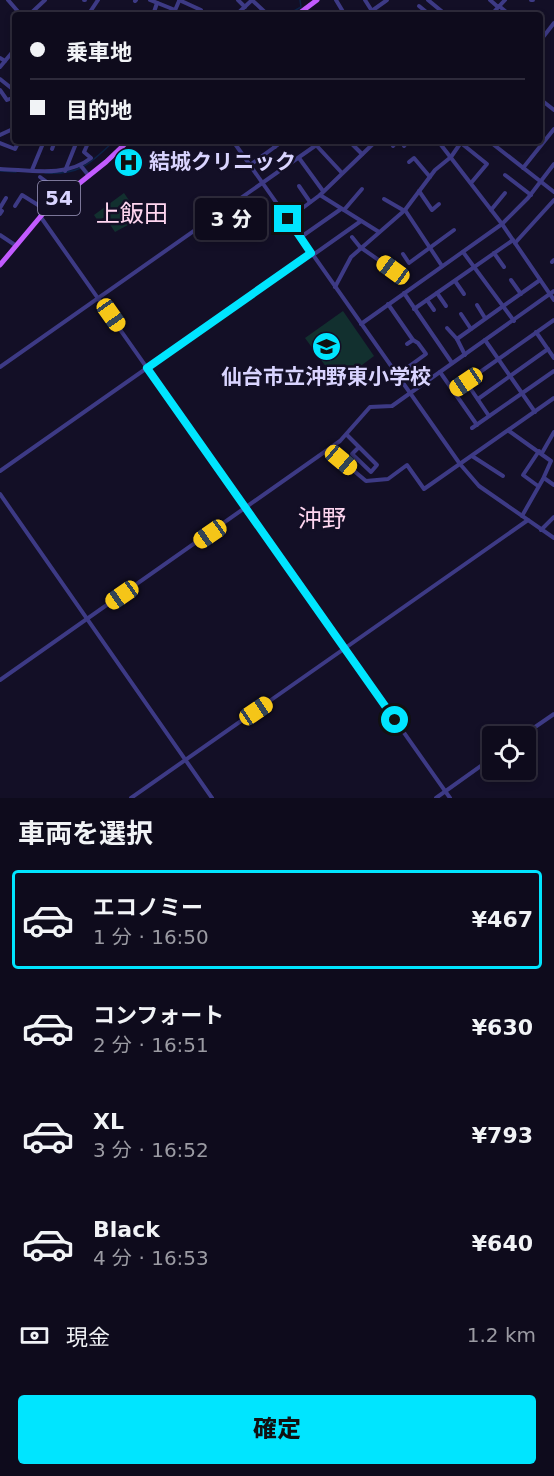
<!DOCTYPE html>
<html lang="ja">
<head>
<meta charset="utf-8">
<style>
  :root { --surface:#0e0b1c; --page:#171425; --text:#f1f3f6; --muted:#9b9ba3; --line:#2e2b3b; --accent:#00e5ff }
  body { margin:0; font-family:"DejaVu Sans","Noto Sans JP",sans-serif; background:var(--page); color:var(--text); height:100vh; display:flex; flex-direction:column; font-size:22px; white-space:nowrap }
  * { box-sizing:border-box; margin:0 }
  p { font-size:20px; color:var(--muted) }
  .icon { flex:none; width:33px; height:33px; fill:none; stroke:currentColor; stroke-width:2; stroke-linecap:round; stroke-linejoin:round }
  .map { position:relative; height:798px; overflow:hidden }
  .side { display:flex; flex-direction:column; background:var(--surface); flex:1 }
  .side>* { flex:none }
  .banner { position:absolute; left:12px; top:12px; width:531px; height:132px; border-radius:6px; box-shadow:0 3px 9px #0003,0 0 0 2px var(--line); display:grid; align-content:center; height:132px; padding:0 18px; background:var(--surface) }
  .tools { position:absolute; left:482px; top:726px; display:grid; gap:12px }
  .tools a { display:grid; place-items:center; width:54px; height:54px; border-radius:6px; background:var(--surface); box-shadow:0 3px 9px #0003,0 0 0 2px var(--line); font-size:30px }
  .end { position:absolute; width:27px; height:27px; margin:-14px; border:8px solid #00e5ff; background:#111; box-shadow:0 0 0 3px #111 }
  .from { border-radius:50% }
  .bubble { position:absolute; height:42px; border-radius:6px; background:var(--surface); box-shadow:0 3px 9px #0003,0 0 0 2px var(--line); font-size:20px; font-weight:800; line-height:42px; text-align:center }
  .car { position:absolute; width:18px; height:36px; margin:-18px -9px; border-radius:8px; box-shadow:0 0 4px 2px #0007; background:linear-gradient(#f5c518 24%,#345 0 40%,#f5c518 0 76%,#345 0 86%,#f5c518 0) }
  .banner b { display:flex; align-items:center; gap:21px; height:57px; font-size:22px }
  .banner b+b { border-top:2px solid var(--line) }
  .banner i { width:15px; height:15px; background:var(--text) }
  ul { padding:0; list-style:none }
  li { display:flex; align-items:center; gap:18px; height:99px; margin:0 12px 9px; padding:0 6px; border:3px solid transparent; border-radius:6px }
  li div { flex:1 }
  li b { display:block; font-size:22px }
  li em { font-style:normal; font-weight:800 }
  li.selected { border-color:var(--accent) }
  li>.icon { width:54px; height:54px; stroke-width:1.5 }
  h2 { padding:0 18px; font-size:27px; line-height:72px }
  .pay { display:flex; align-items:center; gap:15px; height:66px; padding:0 18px; font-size:22px }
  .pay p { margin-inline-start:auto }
  .primary-button { display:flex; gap:12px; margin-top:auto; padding:12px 18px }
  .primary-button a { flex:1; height:69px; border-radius:6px; background:var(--accent); color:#111; font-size:24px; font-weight:800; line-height:69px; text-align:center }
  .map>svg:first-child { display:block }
</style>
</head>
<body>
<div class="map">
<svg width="554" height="798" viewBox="0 0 554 798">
  <rect width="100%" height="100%" fill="#130f26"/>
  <!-- grass -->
  <g fill="#12302f">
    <path d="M 124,193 L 139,215 L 139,219 L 115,232 L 105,217 L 98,221 L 94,215 Z"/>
    <path d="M 343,311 L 374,356 L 338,383 L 305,338 Z"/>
  </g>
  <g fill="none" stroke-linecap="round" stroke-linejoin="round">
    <!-- stream -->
    <g stroke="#0c2248" stroke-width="1.5">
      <path d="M 287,15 L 301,7 L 300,0"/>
      <path d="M 0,171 L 16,172"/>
      <path d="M 45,173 C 80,175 90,164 114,141"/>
    </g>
    <!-- minor -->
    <g stroke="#3d3a85" stroke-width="4">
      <path d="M 8,0 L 21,15"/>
      <path d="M 84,0 L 85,0"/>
      <path d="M 150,0 L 175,10"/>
      <path d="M 179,0 L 201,10"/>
      <path d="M 238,0 L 245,7"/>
      <path d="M 252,0 L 268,15"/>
      <path d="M 336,0 L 345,15"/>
      <path d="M 365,0 L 372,11"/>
      <path d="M 428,0 L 445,14"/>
      <path d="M 490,0 L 498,7"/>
      <path d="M 531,0 L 533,0"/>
      <path d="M 135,1 L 136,0"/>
      <path d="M 419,6 L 430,15"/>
      <path d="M 499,6 L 510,15"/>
      <path d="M 29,15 L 45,0"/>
      <path d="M 88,15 L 98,0"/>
      <path d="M 153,15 L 157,3"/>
      <path d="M 173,15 L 179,1"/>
      <path d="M 236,15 L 252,0"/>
      <path d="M 366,15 L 387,0"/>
      <path d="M 491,15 L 505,0"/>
      <path d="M 540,41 L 554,23"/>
      <path d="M 0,58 L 5,61 L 15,49"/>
      <path d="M 0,67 L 5,61"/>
      <path d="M 0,79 L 15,91"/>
      <path d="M 0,90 L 7,100 L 15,97"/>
      <path d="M 540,99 L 554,110"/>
      <path d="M 0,135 L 15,128"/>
      <path d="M 233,141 L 460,464 L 479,486 L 554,538"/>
      <path d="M 271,141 L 275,147"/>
      <path d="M 349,141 L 362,154"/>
      <path d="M 438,141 L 502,224 L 554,300"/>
      <path d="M 489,141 L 554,192"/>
      <path d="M 0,143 L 15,149 L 19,141"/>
      <path d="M 461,143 L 487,164 L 471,183"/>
      <path d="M 316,145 L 342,173"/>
      <path d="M 393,146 L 397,141"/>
      <path d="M 404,146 L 408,141"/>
      <path d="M 52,149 L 55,141"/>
      <path d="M 299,158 L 323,191"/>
      <path d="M 409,162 L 414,158 L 430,177"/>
      <path d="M 250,165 L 283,141"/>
      <path d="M 81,166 L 89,176"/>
      <path d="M 523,168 L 554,129"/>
      <path d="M 0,169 C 30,170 66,178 91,158 L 84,152 L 89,141"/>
      <path d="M 32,170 L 44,141"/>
      <path d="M 65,171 L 77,141"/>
      <path d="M 505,175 L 531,195"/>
      <path d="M 40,177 L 63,194"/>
      <path d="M 299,186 L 310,202"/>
      <path d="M 419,191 L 432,210 L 439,204"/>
      <path d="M 320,195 L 379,232"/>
      <path d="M 384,199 L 403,210"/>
      <path d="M 15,206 L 22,195 L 46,210"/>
      <path d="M 0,208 L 6,198"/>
      <path d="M 0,210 L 2,211 L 0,214"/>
      <path d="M 344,210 L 362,189"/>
      <path d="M 405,210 L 442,266"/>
      <path d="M 491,210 L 505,193"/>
      <path d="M 40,216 L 450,798"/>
      <path d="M 288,219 L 320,195 L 376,141"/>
      <path d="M 0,235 L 15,245"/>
      <path d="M 301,237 L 341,209"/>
      <path d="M 352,237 L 360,247 L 393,270"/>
      <path d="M 515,243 L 554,200"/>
      <path d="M 463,252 L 514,321"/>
      <path d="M 494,253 L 504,267"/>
      <path d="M 403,254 L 409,263 L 454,230"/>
      <path d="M 313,255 L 361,221"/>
      <path d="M 552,262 L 554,260"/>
      <path d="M 511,280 L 521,294"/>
      <path d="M 455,281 L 464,294"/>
      <path d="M 335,287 L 351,257 L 405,210 L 435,170 L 451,157 L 462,141"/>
      <path d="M 404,293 L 452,363"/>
      <path d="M 437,293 L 446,306"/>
      <path d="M 427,300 L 434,310"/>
      <path d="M 388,304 L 413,340 L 418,343 L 426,354 L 397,375"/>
      <path d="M 477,305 L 485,318"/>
      <path d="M 414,309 L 513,240"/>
      <path d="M 461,314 L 471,329"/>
      <path d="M 361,324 L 502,224 L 528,198 L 554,164"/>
      <path d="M 447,328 L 457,339 L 465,355"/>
      <path d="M 536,332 L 554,358"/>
      <path d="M 457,339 L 540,280"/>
      <path d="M 485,340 L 535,412"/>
      <path d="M 407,344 L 413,340"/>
      <path d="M 0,367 L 322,141"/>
      <path d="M 440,372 L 477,425"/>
      <path d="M 466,382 L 489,416"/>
      <path d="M 453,391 L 554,320"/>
      <path d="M 478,399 L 548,349"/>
      <path d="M 472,428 L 554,371"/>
      <path d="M 509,431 L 551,461 L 543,479 L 522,516"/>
      <path d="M 347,435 L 377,465 L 371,472 L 352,454 L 359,447"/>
      <path d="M 329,450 L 366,481 L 388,479 L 407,465 L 424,489 L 554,398"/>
      <path d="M 542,453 L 554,432"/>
      <path d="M 472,456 L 503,476"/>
      <path d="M 0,471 L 311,253"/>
      <path d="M 544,478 L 554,485"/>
      <path d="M 538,486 L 523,475 L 539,451"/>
      <path d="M 0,494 L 212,798"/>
      <path d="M 541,530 L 554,517"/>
      <path d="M 0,680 L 340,441 L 370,407 L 392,406 L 554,291"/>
      <path d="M 522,736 L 554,714"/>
      <path d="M 131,798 L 528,520"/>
      <path d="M 436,798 L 492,758"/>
    </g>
    <!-- major -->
    <g stroke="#c25bff" stroke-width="5">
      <path d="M 297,15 L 317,0"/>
      <path d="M 0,265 L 46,210 L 106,162 L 128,141"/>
    </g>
  </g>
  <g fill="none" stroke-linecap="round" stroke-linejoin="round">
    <!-- route -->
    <path stroke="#00e5ff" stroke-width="8" d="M 288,219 L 311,253 L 147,368 L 395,720"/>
  </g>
  <!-- icons -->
  <defs>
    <symbol id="hospital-disc" viewBox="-11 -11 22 22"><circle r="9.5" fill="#00e5ff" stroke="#130f26"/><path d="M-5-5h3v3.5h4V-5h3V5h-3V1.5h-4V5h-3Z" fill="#111"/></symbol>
    <symbol id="school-disc" viewBox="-11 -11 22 22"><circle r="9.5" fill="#00e5ff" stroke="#130f26"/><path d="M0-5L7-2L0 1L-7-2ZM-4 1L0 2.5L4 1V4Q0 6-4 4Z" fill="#111"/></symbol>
  </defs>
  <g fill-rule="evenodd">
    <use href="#hospital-disc" x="112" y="146" width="33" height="33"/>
    <use href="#school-disc" x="310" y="330" width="33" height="33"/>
  </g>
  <g text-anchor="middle" stroke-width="5" stroke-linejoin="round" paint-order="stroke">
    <!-- shield labels -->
    <rect fill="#130f26" stroke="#9e99be" stroke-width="1.5" x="38" y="181" width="42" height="34" rx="4.5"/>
    <g font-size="20" font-weight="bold" fill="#d9d4ff">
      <text x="59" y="205">54</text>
    </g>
    <!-- poi labels -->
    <g font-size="21" font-weight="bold" fill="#d9d4ff" stroke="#130f26" text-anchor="start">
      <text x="149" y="169">結城クリニック</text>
      <text x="326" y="384" text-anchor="middle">仙台市立沖野東小学校</text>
    </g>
    <!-- quarter labels -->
    <g font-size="24" fill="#ffd6f0" stroke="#130f26">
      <text x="132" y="222">上飯田</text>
      <text x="322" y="527">沖野</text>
    </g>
  </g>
</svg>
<div class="tools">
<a><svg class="icon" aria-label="locate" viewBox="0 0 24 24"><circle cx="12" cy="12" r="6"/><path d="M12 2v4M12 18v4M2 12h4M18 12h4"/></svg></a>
</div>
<i class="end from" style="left:395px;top:720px"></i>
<i class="end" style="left:288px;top:219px"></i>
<div class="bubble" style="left:195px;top:198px;width:72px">3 分</div>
<i class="car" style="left:393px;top:270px;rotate:306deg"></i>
<i class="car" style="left:111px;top:315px;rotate:145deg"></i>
<i class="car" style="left:466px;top:382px;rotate:236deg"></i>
<i class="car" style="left:341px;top:460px;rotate:130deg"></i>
<i class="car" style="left:210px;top:534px;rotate:235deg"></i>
<i class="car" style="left:122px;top:595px;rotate:235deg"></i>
<i class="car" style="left:256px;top:711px;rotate:56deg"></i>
<div class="banner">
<b><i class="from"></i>乗車地</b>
<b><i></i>目的地</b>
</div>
</div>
<section class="side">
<h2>車両を選択</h2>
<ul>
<li class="selected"><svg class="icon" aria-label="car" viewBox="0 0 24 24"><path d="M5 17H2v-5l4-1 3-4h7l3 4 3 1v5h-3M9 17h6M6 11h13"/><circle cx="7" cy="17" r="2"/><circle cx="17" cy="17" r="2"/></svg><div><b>エコノミー</b><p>1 分 · 16:50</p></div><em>¥467</em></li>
<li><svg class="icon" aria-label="car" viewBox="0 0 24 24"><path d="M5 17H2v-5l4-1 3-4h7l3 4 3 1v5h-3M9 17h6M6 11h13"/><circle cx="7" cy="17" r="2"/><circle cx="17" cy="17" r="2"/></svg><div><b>コンフォート</b><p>2 分 · 16:51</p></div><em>¥630</em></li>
<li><svg class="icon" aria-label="car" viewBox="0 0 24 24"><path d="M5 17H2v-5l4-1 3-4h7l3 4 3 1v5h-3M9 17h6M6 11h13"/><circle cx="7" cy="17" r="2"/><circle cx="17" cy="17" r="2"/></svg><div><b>XL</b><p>3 分 · 16:52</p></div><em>¥793</em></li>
<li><svg class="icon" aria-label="car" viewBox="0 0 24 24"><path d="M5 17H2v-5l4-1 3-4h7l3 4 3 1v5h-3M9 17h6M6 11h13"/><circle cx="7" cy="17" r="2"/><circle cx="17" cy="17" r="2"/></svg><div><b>Black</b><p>4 分 · 16:53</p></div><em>¥640</em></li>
</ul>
<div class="pay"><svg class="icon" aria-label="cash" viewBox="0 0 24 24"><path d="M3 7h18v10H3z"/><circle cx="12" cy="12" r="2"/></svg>現金<p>1.2 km</p></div>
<div class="primary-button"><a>確定</a></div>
</section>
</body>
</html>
